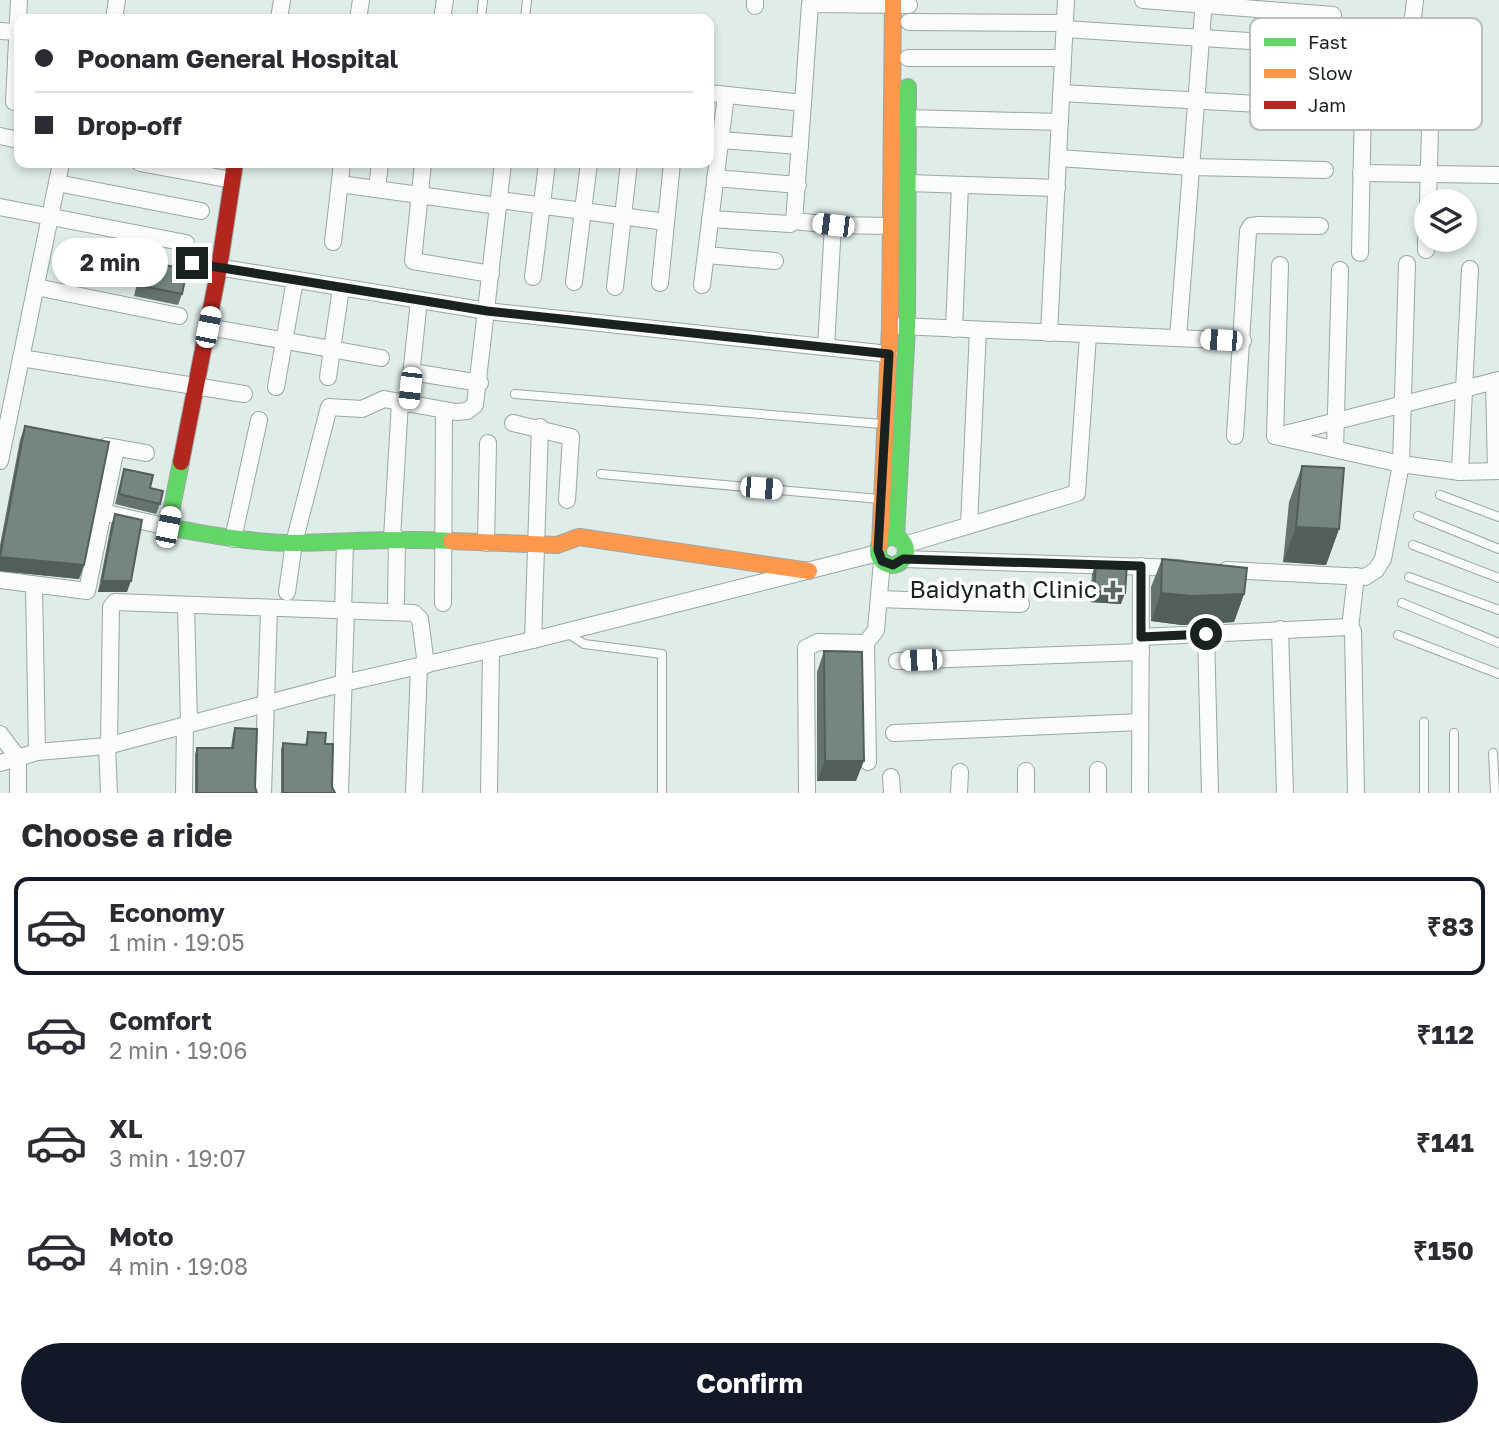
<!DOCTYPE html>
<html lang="en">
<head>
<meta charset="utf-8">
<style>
  :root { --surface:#fff; --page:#f7f7f7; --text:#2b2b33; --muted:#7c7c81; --line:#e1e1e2; --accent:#111827 }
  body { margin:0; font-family:"Golos Text",sans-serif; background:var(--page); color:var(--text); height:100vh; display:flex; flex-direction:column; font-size:26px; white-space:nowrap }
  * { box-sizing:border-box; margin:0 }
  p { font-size:23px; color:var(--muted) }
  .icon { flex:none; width:38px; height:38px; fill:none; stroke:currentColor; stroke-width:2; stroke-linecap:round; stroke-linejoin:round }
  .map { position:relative; height:793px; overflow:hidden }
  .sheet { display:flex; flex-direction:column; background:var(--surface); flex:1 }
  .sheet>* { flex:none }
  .banner { position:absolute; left:14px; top:14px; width:700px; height:154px; border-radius:14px; box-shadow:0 4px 10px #0003; display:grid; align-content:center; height:154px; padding:0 21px; background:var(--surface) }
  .fabs { position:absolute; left:1414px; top:189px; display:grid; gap:14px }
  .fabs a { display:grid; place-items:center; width:63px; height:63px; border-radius:50%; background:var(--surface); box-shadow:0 4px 10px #0003; font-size:35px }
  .end { position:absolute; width:32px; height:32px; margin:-16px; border:9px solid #192220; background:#fff; box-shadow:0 0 0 4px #fff }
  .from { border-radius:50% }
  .bubble { position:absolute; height:49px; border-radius:24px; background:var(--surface); box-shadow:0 4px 10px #0003; font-size:23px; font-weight:700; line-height:49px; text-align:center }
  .car { position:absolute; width:21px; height:42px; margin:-21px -10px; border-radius:9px; box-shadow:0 0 5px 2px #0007; background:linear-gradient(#fff 24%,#345 0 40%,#fff 0 76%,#345 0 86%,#fff 0) }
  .banner b { display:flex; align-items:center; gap:24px; height:66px; font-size:26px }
  .banner b+b { border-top:2px solid var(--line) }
  .banner i { width:18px; height:18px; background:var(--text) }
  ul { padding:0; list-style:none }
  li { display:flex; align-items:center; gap:21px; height:98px; margin:0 14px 10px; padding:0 7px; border:4px solid transparent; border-radius:14px }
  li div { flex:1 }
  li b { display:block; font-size:26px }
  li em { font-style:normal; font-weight:700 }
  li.active { border-color:var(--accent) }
  li>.icon { width:63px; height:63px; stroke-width:1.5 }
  h2 { padding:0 21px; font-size:32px; line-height:84px }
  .cta { display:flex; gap:14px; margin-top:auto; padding:14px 21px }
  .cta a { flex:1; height:80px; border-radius:42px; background:var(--accent); color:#fff; font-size:28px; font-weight:700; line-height:80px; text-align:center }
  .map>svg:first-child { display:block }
</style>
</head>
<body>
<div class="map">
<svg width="1499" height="793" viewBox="0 0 1499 793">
  <rect width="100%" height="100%" fill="#dfece8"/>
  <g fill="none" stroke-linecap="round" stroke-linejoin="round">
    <defs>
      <g id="lane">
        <path d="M 481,19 L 483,0"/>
        <path d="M 525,19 L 527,0"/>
        <path d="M 515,394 L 882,424"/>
        <path d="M 601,474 L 880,499"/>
        <path d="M 1440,495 L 1499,517"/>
        <path d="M 1418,516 L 1499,549"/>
        <path d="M 1413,545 L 1499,578"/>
        <path d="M 1409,577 L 1499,610"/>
        <path d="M 1402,603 L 1499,643"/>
        <path d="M 566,632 L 584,644 L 662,654 L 662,793"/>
        <path d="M 1398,635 L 1499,674"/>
        <path d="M 1424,722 L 1424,793"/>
        <path d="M 1454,733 L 1454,793"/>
        <path d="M 1493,753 L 1495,793"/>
      </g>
      <g id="street">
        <path d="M 755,0 L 755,6"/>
        <path d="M 1143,0 L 1333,15"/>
        <path d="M 114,19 L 117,0"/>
        <path d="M 279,19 L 282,0"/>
        <path d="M 358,19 L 361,0"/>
        <path d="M 442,19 L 445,0"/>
        <path d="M 909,22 L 1065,23"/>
        <path d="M 1065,29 L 1327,46"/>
        <path d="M 0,31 L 19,32"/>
        <path d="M 1410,44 L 1415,0"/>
        <path d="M 908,58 L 1063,58"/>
        <path d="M 709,93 L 803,103 L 810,4 L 909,5"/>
        <path d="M 1061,93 L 1330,108"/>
        <path d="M 14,102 L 19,0"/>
        <path d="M 908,118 L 1060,122"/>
        <path d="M 0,136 L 19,140"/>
        <path d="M 720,140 L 800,146"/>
        <path d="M 1058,158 L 1191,167 L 1325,170"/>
        <path d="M 140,163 L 232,180"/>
        <path d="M 423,163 L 413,261 L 491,274"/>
        <path d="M 1361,173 L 1499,175"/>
        <path d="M 715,178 L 798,185"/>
        <path d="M 57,183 L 201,211"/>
        <path d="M 908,183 L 1057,188"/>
        <path d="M 340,184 L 498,206"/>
        <path d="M 377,189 L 380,163"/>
        <path d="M 499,200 L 666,222"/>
        <path d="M 0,207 L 186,243"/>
        <path d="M 710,219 L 790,224 L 794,221 L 803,103"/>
        <path d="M 794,221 L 833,225 L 891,226"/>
        <path d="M 333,242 L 342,163"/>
        <path d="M 1426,250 L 1426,240"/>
        <path d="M 1360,253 L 1364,51 L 1370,42 L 1424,46 L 1432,54 L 1428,201"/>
        <path d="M 706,255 L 775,261"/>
        <path d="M 193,263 L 487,311 L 889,354"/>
        <path d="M 533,277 L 547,163"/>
        <path d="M 574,282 L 589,163"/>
        <path d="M 660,283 L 672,163"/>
        <path d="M 702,285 L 726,95"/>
        <path d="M 36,287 L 179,316"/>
        <path d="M 615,287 L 629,163"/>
        <path d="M 899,326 L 1243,341"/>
        <path d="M 208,327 L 381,358"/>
        <path d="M 954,329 L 960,185"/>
        <path d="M 1049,333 L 1066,0"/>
        <path d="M 1178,338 L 1204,0"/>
        <path d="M 826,347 L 833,225"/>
        <path d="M 21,358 L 244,394"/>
        <path d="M 412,372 L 480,383"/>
        <path d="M 328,377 L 341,288"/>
        <path d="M 1494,381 L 1496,471"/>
        <path d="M 276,387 L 295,280"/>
        <path d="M 408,404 L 419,300"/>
        <path d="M 513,423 L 571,437 L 567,500"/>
        <path d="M 1281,435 L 1499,380"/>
        <path d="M 1235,436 L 1248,231 L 1251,226 L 1258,225 L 1320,226"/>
        <path d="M 1275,436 L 1401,464 L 1407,264"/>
        <path d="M 1275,436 L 1280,265"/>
        <path d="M 107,446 L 146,453"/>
        <path d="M 1335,449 L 1340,270"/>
        <path d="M 0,461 L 61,163"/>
        <path d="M 1460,472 L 1470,269"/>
        <path d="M 102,512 L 168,527"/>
        <path d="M 969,525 L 978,330"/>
        <path d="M 392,538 L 400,402"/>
        <path d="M 233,539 L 259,420"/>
        <path d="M 486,543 L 488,443"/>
        <path d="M 904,545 L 1077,493 L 1088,335"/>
        <path d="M 903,559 L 1180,568"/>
        <path d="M 1227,570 L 1365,577 L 1376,570 L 1383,559 L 1401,464 L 1460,472 L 1499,471"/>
        <path d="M 0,580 L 87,591 L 116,448"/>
        <path d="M 34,585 L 37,752"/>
        <path d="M 287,592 L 294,543 L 329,407 L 362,409 L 384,399 L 456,412 L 467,411 L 475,405 L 503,163"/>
        <path d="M 879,599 L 1021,604"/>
        <path d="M 396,601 L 397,538"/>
        <path d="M 443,603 L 444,410"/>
        <path d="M 186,606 L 189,723"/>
        <path d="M 343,611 L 345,542"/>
        <path d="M 1350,628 L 1356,576"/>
        <path d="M 1280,629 L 1285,793"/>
        <path d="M 1206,634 L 1210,793"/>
        <path d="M 1141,637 L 1350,627 L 1353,631 L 1356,793"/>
        <path d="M 533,640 L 540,427"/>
        <path d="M 866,643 L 868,762"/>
        <path d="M 897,661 L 1141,652"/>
        <path d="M 894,733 L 1140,722"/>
        <path d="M 0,734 L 18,758 L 18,793"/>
        <path d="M 109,745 L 111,607 L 115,602 L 414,613 L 420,619 L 426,665"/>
        <path d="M 107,746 L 109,793"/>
        <path d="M 0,763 L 37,752 L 107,746 L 344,683 L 533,640 L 878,553"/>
        <path d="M 1026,771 L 1026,793"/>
        <path d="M 891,777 L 892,793"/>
        <path d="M 184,793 L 185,724"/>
        <path d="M 263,793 L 269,610"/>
        <path d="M 340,793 L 346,611"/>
        <path d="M 414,793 L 419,666"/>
        <path d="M 489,793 L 491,650"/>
        <path d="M 807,793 L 806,648 L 818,642 L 866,643 L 876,630 L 882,561"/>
        <path d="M 959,793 L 960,772"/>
        <path d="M 1098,793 L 1098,770"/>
        <path d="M 1140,793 L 1141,566"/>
      </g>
      <g id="fast">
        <path d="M 181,462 L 168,527 C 210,535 253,543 296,543 C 348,542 399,538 451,541"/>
        <circle cx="892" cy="551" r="14"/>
        <path d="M 896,538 L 907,327 L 908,87"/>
      </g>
      <g id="slow">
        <path d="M 451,541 L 557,545 L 579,537 L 809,571"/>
        <path d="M 880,544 L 890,326 L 893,0"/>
      </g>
      <path id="jam" d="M 181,462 L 219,268 L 235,163"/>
    </defs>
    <!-- lane casing -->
    <use href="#lane" stroke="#9ca6a4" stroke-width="10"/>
    <!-- street casing -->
    <use href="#street" stroke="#9ca6a4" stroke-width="18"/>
    <!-- fast casing -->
    <use href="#fast" stroke="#9ca6a4" stroke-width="18"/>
    <!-- slow casing -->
    <use href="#slow" stroke="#9ca6a4" stroke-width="18"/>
    <!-- jam casing -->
    <use href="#jam" stroke="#9ca6a4" stroke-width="18"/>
    <!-- lane -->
    <use href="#lane" stroke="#fafcfc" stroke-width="8"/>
    <!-- street -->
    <use href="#street" stroke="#fafcfc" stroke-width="16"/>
    <!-- fast -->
    <use href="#fast" stroke="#63d668" stroke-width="16"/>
    <!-- slow -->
    <use href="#slow" stroke="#ff974d" stroke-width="16"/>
    <!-- jam -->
    <use href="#jam" stroke="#b3261e" stroke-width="16"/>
  </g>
  <!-- wall -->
  <g fill="#65736e">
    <path d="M 144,260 L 182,294 L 178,305 L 134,296 L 140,271 Z"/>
    <path d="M 25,426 L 84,565 L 79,579 L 0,571 L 0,545 L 20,440 Z"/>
    <path d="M 1302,466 L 1339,529 L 1326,565 L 1283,562 L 1289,502 Z"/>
    <path d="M 124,469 L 150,488 L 160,504 L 156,514 L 115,504 L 121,479 Z"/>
    <path d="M 115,514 L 127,592 L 98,592 L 111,525 Z"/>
    <path d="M 1162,559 L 1244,594 L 1234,622 L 1182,625 L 1151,621 L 1151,587 Z"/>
    <path d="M 1096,563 L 1121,604 L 1090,602 L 1092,574 Z"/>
    <path d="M 824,651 L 856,781 L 817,781 L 817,672 Z"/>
    <path d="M 235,728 L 257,793 L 195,793 L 195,754 L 197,748 L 231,748 L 233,734 Z"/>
    <path d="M 308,732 L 325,744 L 332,787 L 335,793 L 281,793 L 281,749 L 283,743 L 305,745 Z"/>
  </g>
  <!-- shaded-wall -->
  <g fill="#525e5a">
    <path d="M 1296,527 L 1339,529 L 1326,565 L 1283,562 Z"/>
    <path d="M 0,557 L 84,565 L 79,579 L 0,571 Z"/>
    <path d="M 102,581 L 131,581 L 127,592 L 98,592 Z"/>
    <path d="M 1094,591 L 1125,593 L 1121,604 L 1090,602 Z"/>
    <path d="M 1161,593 L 1244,594 L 1234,622 L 1182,625 L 1151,621 Z"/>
    <path d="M 825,761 L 864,761 L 856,781 L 817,781 Z"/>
  </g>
  <!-- building -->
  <g fill="#758680" stroke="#525e5a" stroke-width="2">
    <path d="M 144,260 L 187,270 L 182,294 L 138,285 Z"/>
    <path d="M 25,426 L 109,442 L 84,565 L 0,557 Z"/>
    <path d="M 1302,466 L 1344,468 L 1339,529 L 1296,527 Z"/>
    <path d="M 124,469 L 153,475 L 150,488 L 163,491 L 160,504 L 119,494 Z"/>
    <path d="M 115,514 L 142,520 L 131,581 L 102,581 Z"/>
    <path d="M 1162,559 L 1247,568 L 1244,594 L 1192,596 L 1161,593 Z"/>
    <path d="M 1096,563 L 1127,564 L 1125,593 L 1094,591 Z"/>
    <path d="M 824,651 L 862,652 L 864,761 L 825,761 Z"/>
    <path d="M 235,728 L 257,729 L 255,787 L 257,793 L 197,793 L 197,748 L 233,748 Z"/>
    <path d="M 308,732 L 326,733 L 325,744 L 333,744 L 332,787 L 335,793 L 283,793 L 283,743 L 307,745 Z"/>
  </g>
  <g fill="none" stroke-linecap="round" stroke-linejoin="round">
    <!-- route -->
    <path stroke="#192220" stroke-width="9" d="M 192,263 L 487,311 L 889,354 L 878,550 L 882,561 L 893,565 L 903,559 L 1141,566 L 1141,637 L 1206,634"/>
  </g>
  <!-- markers -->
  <path fill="#5e6966" stroke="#fff" stroke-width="2.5" d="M1109.5 579.5h7v7h7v7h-7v7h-7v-7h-7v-7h7z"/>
  <g text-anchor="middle" stroke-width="7" stroke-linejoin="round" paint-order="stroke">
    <!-- poi labels -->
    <g font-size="24" fill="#192220" stroke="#fff" text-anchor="end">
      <text x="1097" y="598">Baidynath Clinic</text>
    </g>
  </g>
  <!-- legend -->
  <rect x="1250" y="18" width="232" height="112" rx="10" fill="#fff" stroke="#babdbc" stroke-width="2"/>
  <rect x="1264" y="38" width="32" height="8" fill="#63d668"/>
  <rect x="1264" y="69" width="32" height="9" fill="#ff974d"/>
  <rect x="1264" y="101" width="32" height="8" fill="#b3261e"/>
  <g font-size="19" fill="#192220">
    <text x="1308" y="49">Fast</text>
    <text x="1308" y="80">Slow</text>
    <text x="1308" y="112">Jam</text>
  </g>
</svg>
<div class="fabs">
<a><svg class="icon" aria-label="layers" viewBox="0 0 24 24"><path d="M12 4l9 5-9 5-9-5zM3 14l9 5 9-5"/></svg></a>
</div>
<i class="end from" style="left:1206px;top:634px"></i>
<i class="end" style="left:192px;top:263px"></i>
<div class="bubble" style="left:52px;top:238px;width:116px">2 min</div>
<i class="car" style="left:833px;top:225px;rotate:277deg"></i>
<i class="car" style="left:208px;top:327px;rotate:11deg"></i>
<i class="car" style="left:1221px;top:340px;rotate:273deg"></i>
<i class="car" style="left:410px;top:388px;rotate:186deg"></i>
<i class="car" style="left:761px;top:488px;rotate:95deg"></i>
<i class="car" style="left:168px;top:527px;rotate:11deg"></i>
<i class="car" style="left:921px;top:660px;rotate:268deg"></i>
<div class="banner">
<b><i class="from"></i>Poonam General Hospital</b>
<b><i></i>Drop-off</b>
</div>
</div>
<section class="sheet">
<h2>Choose a ride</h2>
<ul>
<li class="active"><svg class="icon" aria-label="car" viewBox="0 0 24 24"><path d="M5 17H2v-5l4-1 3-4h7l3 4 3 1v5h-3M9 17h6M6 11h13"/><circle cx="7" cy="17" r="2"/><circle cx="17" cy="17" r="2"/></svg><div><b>Economy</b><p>1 min · 19:05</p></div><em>₹83</em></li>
<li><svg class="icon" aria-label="car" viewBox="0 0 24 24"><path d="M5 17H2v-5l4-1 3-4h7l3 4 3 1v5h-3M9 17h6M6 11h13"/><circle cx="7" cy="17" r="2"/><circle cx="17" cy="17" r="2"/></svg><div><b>Comfort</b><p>2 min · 19:06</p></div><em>₹112</em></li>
<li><svg class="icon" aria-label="car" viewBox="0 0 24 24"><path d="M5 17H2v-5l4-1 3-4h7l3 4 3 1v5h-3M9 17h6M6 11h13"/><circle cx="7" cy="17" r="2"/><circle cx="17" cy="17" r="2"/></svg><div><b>XL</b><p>3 min · 19:07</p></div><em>₹141</em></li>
<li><svg class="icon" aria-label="car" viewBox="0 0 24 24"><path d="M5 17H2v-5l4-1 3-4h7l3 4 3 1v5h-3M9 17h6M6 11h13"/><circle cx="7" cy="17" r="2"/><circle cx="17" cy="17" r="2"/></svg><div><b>Moto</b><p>4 min · 19:08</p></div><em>₹150</em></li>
</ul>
<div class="cta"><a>Confirm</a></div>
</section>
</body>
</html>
